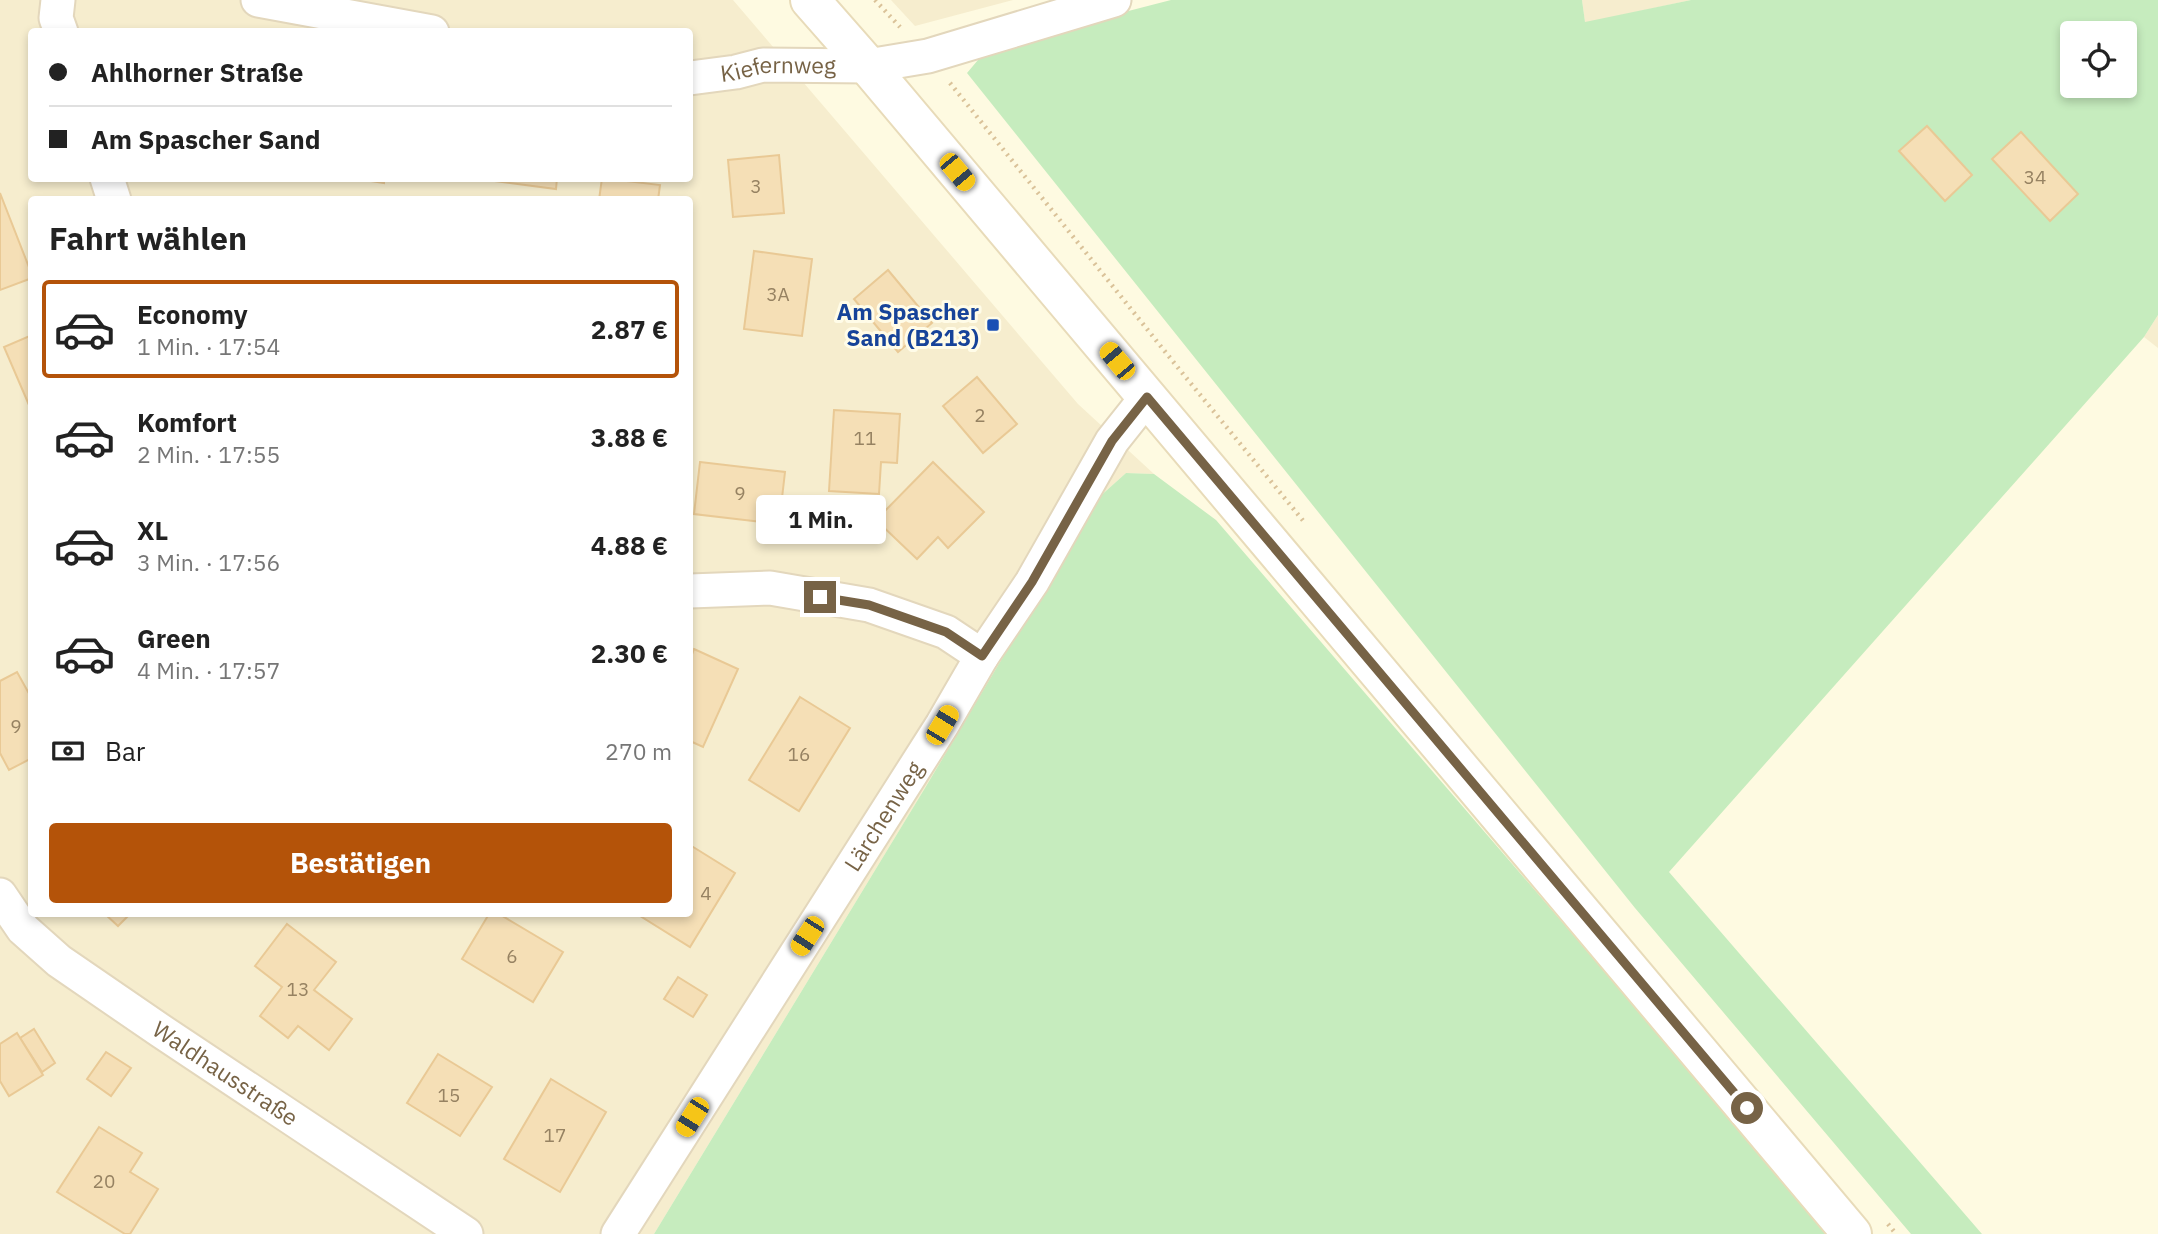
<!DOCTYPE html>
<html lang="de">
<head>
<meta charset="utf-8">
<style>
  :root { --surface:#fff; --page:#f6f6f6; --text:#222; --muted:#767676; --line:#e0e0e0; --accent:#b45309 }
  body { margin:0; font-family:"IBM Plex Sans",sans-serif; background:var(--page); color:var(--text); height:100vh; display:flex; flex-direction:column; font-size:26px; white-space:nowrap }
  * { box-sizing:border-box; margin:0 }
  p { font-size:23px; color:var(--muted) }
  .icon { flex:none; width:38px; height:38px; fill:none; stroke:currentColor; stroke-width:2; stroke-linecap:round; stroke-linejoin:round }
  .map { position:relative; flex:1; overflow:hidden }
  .side { position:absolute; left:28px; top:196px; width:665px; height:721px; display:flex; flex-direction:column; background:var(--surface); border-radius:7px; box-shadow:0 4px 10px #0003 }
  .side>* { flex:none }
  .guide { position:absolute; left:28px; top:28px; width:665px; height:154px; border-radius:7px; box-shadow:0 4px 10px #0003; display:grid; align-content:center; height:154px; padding:0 21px; background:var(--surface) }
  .controls { position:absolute; left:2060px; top:21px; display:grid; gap:14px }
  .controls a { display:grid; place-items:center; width:77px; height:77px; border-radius:7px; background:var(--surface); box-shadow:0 4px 10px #0003; font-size:35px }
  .end { position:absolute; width:32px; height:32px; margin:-16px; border:9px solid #776346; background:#fff; box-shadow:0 0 0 4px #fff }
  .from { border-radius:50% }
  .bubble { position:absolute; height:49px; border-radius:7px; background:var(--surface); box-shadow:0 4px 10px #0003; font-size:23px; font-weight:700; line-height:49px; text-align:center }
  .car { position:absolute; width:21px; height:42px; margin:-21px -10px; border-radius:9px; box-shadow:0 0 5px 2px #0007; background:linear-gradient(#f5c518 24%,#345 0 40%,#f5c518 0 76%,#345 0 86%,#f5c518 0) }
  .guide b { display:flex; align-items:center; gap:24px; height:66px; font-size:26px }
  .guide b+b { border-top:2px solid var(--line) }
  .guide i { width:18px; height:18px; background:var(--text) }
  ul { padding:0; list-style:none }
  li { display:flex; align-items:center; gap:21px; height:98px; margin:0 14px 10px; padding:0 7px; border:4px solid transparent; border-radius:7px }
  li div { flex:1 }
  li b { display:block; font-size:26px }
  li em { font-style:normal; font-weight:700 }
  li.selected { border-color:var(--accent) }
  li>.icon { width:63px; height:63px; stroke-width:1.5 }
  h2 { padding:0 21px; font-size:32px; line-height:84px }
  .pay { display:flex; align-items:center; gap:18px; height:77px; padding:0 21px; font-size:26px }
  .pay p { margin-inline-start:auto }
  .button { display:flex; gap:14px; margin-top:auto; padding:14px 21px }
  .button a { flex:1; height:80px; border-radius:7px; background:var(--accent); color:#fff; font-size:28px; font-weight:700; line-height:80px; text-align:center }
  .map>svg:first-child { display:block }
</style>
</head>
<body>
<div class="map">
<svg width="2158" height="1234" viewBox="0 0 2158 1234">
  <rect width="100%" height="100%" fill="#fefae1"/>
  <!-- residential -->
  <g fill="#f6edce" fill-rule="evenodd">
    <path d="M 0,0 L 733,0 L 1078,404 L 1154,474 L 1126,473 L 1097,499 L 925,788 L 654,1234 L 0,1234 ZM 32,32 L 690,32 L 690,178 L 32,178 ZM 32,200 L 690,200 L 690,914 L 32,914 Z"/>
    <path d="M 891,0 L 1013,0 L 915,26 Z"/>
    <path d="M 1582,0 L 1691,0 L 1585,23 Z"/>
    <path d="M 2158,315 L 2158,348 L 2144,337 Z"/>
  </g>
  <!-- green -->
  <g fill="#c6ecbe" fill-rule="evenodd">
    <path d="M 1171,0 L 1582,0 L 1585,22 L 1691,0 L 2158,0 L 2158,315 L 2144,337 L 1669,872 L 1982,1234 L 1911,1234 L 1635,908 L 967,73 L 989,47 ZM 2072,33 L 2124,33 L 2124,86 L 2072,86 Z"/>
    <path d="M 1126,473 L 1154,474 L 1216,520 L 1831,1234 L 654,1234 L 925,788 L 1097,499 Z"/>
  </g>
  <!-- building -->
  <g fill="#f5dfb6" stroke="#e9c995" stroke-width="2">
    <path d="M 1927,126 L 1972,175 L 1945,201 L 1899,151 Z"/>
    <path d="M 2021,132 L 2078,194 L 2050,221 L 1992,159 Z"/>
    <path d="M 779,155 L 784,213 L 733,217 L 728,160 Z"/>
    <path d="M 352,178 L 384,178 L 384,183 Z"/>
    <path d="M 471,178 L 557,178 L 556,189 Z"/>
    <path d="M 602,178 L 660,185 L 658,200 L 599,200 Z"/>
    <path d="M 0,193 L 32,275 L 32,278 L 0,290 Z"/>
    <path d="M 754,251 L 812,259 L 802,336 L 744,329 Z"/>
    <path d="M 888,270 L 932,323 L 898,352 L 854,299 Z"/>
    <path d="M 32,335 L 32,412 L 4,347 Z"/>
    <path d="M 977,377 L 1017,424 L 983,453 L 943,406 Z"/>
    <path d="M 834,410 L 900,414 L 897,463 L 881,462 L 879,494 L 829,491 Z"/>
    <path d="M 700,462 L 785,472 L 779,524 L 694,514 Z"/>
    <path d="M 933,462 L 984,512 L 948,548 L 938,537 L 917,559 L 876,520 Z"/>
    <path d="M 694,649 L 738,669 L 703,747 L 690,741 L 690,660 Z"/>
    <path d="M 17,672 L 32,699 L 32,758 L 9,770 L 0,753 L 0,681 Z"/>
    <path d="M 800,697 L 850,728 L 799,811 L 749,780 Z"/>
    <path d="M 690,845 L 735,873 L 690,947 L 637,914 L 690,914 Z"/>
    <path d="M 105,914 L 130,914 L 118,926 Z"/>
    <path d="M 489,914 L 499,914 L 563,952 L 533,1002 L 462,959 Z"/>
    <path d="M 287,924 L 336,962 L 314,990 L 352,1019 L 329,1050 L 298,1026 L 288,1038 L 260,1016 L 282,987 L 255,966 Z"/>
    <path d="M 678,977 L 707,995 L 693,1017 L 664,999 Z"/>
    <path d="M 34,1029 L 55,1063 L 42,1072 L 20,1038 Z"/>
    <path d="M 17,1033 L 43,1075 L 9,1096 L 0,1081 L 0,1044 Z"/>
    <path d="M 106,1052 L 131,1068 L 111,1096 L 87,1079 Z"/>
    <path d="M 438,1054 L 492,1087 L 460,1136 L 407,1103 Z"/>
    <path d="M 551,1079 L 606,1112 L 560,1192 L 504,1159 Z"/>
    <path d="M 99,1127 L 142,1153 L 130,1172 L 158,1189 L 130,1234 L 125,1234 L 57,1192 Z"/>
  </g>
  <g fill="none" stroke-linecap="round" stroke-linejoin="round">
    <defs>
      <g id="street">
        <path d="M 58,0 L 56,18 L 61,32"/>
        <path d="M 258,0 L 432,32"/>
        <path id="s1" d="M 690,78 L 736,72 L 763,65 L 868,66 L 928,56 L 1114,0"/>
        <path d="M 107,178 L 114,200"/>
        <path d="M 690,591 L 770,588 L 869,605 L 946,632 L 982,656"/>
        <path id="s2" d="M 0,895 L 23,929 L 59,961 L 161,1031 L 466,1234"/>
        <path id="s3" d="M 618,1234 L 942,725 L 982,656 L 1032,582 L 1112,441 L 1147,397"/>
      </g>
      <path id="secondary" d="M 810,0 L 868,66 L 1852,1234"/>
    </defs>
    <!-- street casing -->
    <use href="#street" stroke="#e3d7bc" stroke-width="37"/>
    <!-- secondary casing -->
    <use href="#secondary" stroke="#e8dbb9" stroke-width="42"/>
    <!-- path -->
    <g stroke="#dac299" stroke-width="4.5" stroke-dasharray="2 5" stroke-linecap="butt">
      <path d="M 875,0 L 900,27"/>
      <path d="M 950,83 L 1179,369 L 1305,523"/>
      <path d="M 1888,1224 L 1896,1234"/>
    </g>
    <!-- street -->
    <use href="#street" stroke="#fff" stroke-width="33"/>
    <!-- secondary -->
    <use href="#secondary" stroke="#fff" stroke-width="38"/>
  </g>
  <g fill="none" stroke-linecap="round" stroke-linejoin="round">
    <!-- route -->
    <path stroke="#776346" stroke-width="9" d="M 820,597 L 869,605 L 946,632 L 982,656 L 1032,582 L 1112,441 L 1147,397 L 1747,1108"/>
  </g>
  <!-- markers -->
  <rect fill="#1a4fb4" stroke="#fffce8" stroke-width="2.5" x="986" y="318" width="14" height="14" rx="3.5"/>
  <g text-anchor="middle" stroke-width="6" stroke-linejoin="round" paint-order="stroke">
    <!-- number labels -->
    <g font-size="19" fill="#968262">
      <text x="2035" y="184">34</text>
      <text x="756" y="193">3</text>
      <text x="778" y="301">3A</text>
      <text x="980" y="422">2</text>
      <text x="865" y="445">11</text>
      <text x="740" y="500">9</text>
      <text x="16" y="733">9</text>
      <text x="799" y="761">16</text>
      <text x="706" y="900">4</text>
      <text x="512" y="963">6</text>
      <text x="298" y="996">13</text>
      <text x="449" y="1102">15</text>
      <text x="555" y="1142">17</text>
      <text x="104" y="1188">20</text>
    </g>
    <!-- street labels -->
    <g font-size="23" fill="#776346" stroke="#fffce8">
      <text dy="8" stroke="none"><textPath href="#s1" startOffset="89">Kiefernweg</textPath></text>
      <text dy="8" stroke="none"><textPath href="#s3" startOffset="495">Lärchenweg</textPath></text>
      <text dy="8" stroke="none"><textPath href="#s2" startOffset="290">Waldhausstraße</textPath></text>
    </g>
    <!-- transit labels -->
    <g font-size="23" font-weight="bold" fill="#164399" stroke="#fffce8" text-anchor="end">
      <text x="979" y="320">Am Spascher<tspan x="979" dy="26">Sand (B213)</tspan></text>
    </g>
  </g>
</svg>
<div class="controls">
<a><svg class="icon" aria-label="locate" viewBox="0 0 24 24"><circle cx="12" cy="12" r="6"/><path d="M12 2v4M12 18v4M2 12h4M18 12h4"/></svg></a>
</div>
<i class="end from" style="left:1747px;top:1108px"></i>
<i class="end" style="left:820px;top:597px"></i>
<div class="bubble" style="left:756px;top:495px;width:130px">1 Min.</div>
<i class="car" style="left:957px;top:172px;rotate:140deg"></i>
<i class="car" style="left:1117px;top:361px;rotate:320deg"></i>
<i class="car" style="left:942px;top:725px;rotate:31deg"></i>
<i class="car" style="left:807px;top:936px;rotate:213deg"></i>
<i class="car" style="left:692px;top:1117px;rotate:212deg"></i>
<div class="guide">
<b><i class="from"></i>Ahlhorner Straße</b>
<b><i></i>Am Spascher Sand</b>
</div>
<section class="side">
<h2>Fahrt wählen</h2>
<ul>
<li class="selected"><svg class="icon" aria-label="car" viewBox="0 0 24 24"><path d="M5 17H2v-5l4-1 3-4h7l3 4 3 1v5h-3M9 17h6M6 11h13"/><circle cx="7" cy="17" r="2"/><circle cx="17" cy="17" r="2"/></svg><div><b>Economy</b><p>1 Min. · 17:54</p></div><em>2.87 €</em></li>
<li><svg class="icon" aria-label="car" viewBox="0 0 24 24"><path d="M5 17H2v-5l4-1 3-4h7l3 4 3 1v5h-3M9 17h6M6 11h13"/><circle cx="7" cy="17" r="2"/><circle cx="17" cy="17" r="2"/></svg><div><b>Komfort</b><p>2 Min. · 17:55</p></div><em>3.88 €</em></li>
<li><svg class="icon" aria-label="car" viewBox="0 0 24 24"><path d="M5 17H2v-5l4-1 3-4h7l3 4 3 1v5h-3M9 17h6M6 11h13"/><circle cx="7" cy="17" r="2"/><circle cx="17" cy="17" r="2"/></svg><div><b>XL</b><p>3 Min. · 17:56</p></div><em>4.88 €</em></li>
<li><svg class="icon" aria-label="car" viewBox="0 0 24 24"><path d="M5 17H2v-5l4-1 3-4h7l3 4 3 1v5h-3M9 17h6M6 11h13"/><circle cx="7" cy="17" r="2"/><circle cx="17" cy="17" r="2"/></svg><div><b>Green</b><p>4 Min. · 17:57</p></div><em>2.30 €</em></li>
</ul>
<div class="pay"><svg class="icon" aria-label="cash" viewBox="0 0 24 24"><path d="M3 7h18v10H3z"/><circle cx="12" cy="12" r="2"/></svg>Bar<p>270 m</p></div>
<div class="button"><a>Bestätigen</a></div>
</section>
</div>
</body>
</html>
